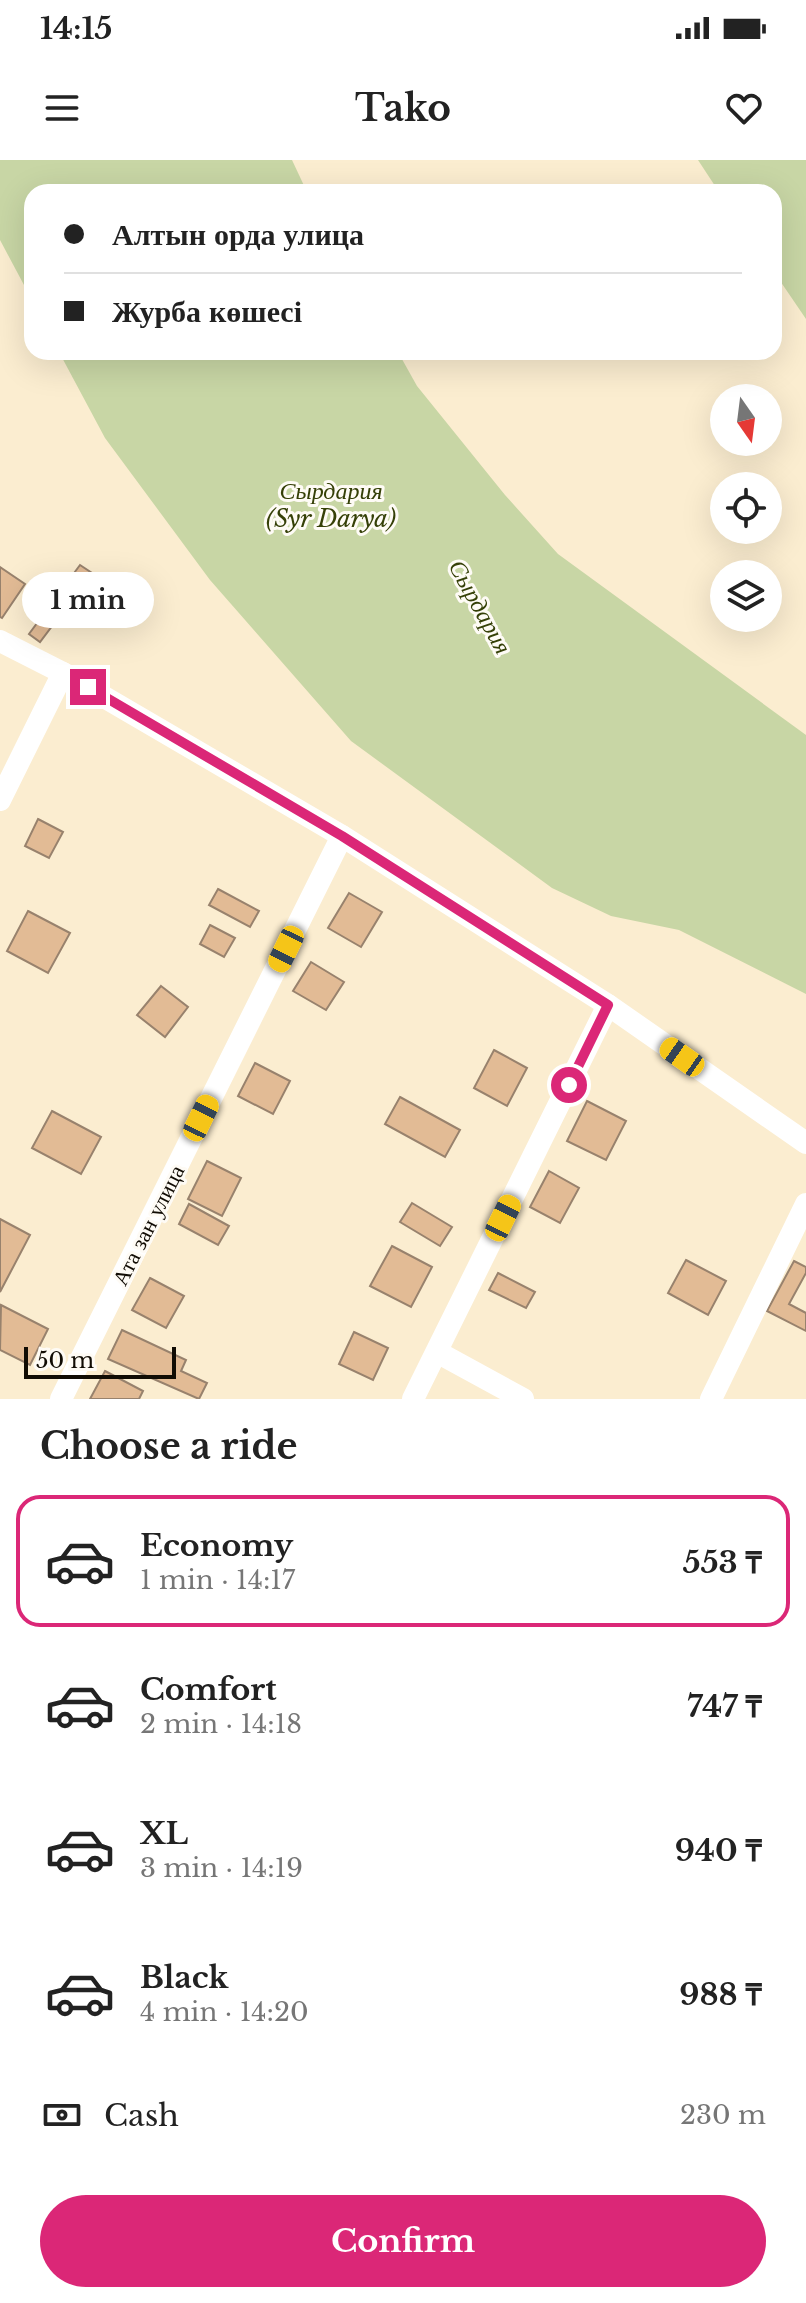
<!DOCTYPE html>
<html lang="en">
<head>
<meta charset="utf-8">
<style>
  :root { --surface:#fff; --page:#f2f2f2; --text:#222; --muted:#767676; --line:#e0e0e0; --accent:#db2777 }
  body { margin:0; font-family:"Libre Baskerville",serif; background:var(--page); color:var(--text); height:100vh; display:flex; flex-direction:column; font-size:30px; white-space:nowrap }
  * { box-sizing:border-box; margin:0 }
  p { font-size:26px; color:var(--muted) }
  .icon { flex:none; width:44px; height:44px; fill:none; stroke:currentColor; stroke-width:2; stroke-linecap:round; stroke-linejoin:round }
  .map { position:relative; height:1239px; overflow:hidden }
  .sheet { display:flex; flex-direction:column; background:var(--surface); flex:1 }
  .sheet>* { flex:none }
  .hud { position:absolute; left:24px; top:24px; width:758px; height:176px; border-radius:24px; box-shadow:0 8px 32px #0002; display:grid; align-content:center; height:176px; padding:0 40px; background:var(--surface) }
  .needle { width:52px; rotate:166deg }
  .tools { position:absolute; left:710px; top:224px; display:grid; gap:16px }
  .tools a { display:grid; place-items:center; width:72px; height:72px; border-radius:50%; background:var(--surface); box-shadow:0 8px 32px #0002; font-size:40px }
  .scale { position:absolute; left:24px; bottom:20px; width:152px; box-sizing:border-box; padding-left:8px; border:4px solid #110c04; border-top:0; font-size:22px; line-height:28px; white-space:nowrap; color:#110c04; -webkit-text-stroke:6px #fefbf5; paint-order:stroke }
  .end { position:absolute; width:36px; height:36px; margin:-18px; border:10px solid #db2777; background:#fff; box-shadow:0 0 0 4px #fff }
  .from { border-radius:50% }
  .bubble { position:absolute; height:56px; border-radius:28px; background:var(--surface); box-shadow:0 8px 32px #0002; font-size:26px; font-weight:700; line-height:56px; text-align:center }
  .car { position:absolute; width:24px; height:48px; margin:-24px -12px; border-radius:10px; box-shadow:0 0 6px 2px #0007; background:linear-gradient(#f5c518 24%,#345 0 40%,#f5c518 0 76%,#345 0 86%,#f5c518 0) }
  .hud b { display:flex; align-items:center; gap:28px; height:76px; font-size:30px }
  .hud b+b { border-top:2px solid var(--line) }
  .hud i { width:20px; height:20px; background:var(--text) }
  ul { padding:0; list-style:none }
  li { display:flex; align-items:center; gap:24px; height:132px; margin:0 16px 12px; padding:0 24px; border:4px solid transparent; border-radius:24px }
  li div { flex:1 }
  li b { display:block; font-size:30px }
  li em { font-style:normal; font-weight:700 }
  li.active { border-color:var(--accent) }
  li>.icon { width:72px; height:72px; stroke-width:1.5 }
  h2 { padding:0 40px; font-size:36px; line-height:96px }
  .pay { display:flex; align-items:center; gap:20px; height:88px; padding:0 40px; font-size:30px }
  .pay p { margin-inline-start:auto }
  .action { display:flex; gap:16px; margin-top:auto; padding:16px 40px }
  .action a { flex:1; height:92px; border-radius:48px; background:var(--accent); color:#fff; font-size:32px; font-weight:700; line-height:92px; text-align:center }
  .status { display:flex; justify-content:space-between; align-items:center; height:56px; padding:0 40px; background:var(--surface); direction:ltr }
  .status svg { height:22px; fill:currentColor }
  header { display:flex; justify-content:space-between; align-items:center; height:104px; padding:0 40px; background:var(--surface); font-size:36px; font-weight:700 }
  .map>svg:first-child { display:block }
</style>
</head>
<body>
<div class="status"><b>14:15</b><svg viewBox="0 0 49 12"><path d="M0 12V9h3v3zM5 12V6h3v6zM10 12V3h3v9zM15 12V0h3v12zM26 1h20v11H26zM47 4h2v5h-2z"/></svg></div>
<header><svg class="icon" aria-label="menu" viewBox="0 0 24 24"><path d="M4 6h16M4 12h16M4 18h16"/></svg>Tako<svg class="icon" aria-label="heart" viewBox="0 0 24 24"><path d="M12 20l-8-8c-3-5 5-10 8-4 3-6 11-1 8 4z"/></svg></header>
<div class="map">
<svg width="806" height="1239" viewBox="0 0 806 1239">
  <rect width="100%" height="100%" fill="#fbedd0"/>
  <!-- water -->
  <g fill="#c8d6a5">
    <path d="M 0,0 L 292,0 L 307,32 L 32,32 L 32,140 L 0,80 Z"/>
    <path d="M 698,0 L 806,0 L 806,159 L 774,112 L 774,32 L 719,32 Z"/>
    <path d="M 59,192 L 398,192 L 417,226 L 505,335 L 558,394 L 806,575 L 806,834 L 679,770 L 611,756 L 552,728 L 351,581 L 210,420 L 105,278 Z"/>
  </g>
  <!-- building -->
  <g fill="#e2bb95" stroke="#98826d" stroke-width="2">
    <path d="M 80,405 L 92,413 L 40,482 L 29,474 Z"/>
    <path d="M 0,407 L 25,424 L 2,458 L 0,457 Z"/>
    <path d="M 38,659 L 63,672 L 49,698 L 25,686 Z"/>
    <path d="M 218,729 L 259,751 L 250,767 L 209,745 Z"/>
    <path d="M 349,733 L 382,752 L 361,787 L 328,768 Z"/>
    <path d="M 28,751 L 70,773 L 48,813 L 7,791 Z"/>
    <path d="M 210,765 L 235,778 L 224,797 L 200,784 Z"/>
    <path d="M 311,802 L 344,822 L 326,850 L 293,831 Z"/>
    <path d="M 161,826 L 188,847 L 165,877 L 137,855 Z"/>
    <path d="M 494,890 L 527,908 L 507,946 L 474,928 Z"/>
    <path d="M 255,903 L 290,921 L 273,954 L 238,936 Z"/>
    <path d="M 400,937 L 460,970 L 445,997 L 385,964 Z"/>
    <path d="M 587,941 L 626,961 L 606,1000 L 567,981 Z"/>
    <path d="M 52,951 L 101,977 L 81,1014 L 32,988 Z"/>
    <path d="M 207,1001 L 241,1018 L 222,1056 L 188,1039 Z"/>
    <path d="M 549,1011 L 579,1028 L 560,1063 L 530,1047 Z"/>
    <path d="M 412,1043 L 452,1067 L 440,1086 L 400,1062 Z"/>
    <path d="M 189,1044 L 229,1066 L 218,1085 L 179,1064 Z"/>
    <path d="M 0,1059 L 30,1075 L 0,1132 Z"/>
    <path d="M 392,1086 L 432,1107 L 411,1147 L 370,1126 Z"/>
    <path d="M 686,1100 L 726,1121 L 708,1155 L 668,1133 Z"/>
    <path d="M 794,1101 L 806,1107 L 806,1113 L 789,1144 L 806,1153 L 806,1171 L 767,1151 Z"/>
    <path d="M 498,1113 L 535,1132 L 526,1148 L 489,1130 Z"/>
    <path d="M 150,1118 L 184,1136 L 166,1168 L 132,1150 Z"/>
    <path d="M 1,1145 L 48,1169 L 30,1205 L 0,1190 Z"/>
    <path d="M 122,1170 L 186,1200 L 181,1211 L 207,1223 L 199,1239 L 108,1199 Z"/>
    <path d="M 354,1172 L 388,1188 L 373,1220 L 339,1204 Z"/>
    <path d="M 105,1211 L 143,1231 L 139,1239 L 90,1239 Z"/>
  </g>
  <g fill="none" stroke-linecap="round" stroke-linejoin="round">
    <!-- minor -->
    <g stroke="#fff" stroke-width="22">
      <path d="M 0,481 L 63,513 L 342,676 L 608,845 L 806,983"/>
      <path d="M 0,640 L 63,513"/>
      <path d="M 437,1192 L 523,1239"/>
      <path d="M 61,1239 L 342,676"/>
      <path d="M 413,1239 L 608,845"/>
      <path d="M 711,1239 L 806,1044"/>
    </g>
  </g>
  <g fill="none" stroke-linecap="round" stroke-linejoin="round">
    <!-- route -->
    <path stroke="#db2777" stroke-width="10" d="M 88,527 L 342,676 L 608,845 L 569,925"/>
  </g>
  <g text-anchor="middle" stroke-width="6" stroke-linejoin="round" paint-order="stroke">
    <!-- street labels -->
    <g font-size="22" fill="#110c04" stroke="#fefbf5">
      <text transform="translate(148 1065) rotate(-63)" y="8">Ата зан улица</text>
    </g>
    <!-- water labels -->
    <g font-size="24" font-style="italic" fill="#354007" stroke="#fefbf5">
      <text x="331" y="339">Сырдария<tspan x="331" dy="28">(Syr Darya)</tspan></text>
      <text transform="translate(480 447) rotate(61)" y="8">Сырдария</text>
    </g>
  </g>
</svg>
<div class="tools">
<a><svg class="needle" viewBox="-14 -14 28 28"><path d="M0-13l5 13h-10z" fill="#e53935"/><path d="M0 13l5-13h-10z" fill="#767676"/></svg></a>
<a><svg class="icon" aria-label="locate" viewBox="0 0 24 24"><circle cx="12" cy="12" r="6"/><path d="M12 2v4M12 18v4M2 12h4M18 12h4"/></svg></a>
<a><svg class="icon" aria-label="layers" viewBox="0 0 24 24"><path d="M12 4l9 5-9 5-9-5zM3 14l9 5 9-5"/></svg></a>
</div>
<div class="scale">50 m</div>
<i class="end from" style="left:569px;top:925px"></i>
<i class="end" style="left:88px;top:527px"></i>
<div class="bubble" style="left:22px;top:412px;width:132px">1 min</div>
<i class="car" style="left:286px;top:789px;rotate:206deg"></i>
<i class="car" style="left:682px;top:897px;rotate:305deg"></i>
<i class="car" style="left:201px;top:958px;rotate:26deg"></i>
<i class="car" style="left:503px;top:1058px;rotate:26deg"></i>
<div class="hud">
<b><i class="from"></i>Алтын орда улица</b>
<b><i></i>Журба көшесі</b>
</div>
</div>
<section class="sheet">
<h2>Choose a ride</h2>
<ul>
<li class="active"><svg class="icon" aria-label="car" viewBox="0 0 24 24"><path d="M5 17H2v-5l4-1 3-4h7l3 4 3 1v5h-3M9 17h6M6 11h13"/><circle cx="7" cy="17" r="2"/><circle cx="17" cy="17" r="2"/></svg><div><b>Economy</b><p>1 min · 14:17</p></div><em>553 ₸</em></li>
<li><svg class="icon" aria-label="car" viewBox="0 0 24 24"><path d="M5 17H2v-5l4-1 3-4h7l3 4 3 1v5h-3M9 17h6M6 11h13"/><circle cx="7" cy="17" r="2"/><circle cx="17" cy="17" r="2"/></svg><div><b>Comfort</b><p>2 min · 14:18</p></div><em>747 ₸</em></li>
<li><svg class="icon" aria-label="car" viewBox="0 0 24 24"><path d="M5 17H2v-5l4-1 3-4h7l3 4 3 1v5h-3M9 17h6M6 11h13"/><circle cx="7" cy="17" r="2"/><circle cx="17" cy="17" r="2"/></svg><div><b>XL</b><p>3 min · 14:19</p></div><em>940 ₸</em></li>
<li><svg class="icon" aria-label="car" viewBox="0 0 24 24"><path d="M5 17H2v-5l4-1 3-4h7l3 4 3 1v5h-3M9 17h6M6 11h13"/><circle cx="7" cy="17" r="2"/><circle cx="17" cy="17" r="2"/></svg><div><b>Black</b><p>4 min · 14:20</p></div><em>988 ₸</em></li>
</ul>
<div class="pay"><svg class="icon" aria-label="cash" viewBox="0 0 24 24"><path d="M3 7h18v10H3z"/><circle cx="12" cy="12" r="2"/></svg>Cash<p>230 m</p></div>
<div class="action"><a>Confirm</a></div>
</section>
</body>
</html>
